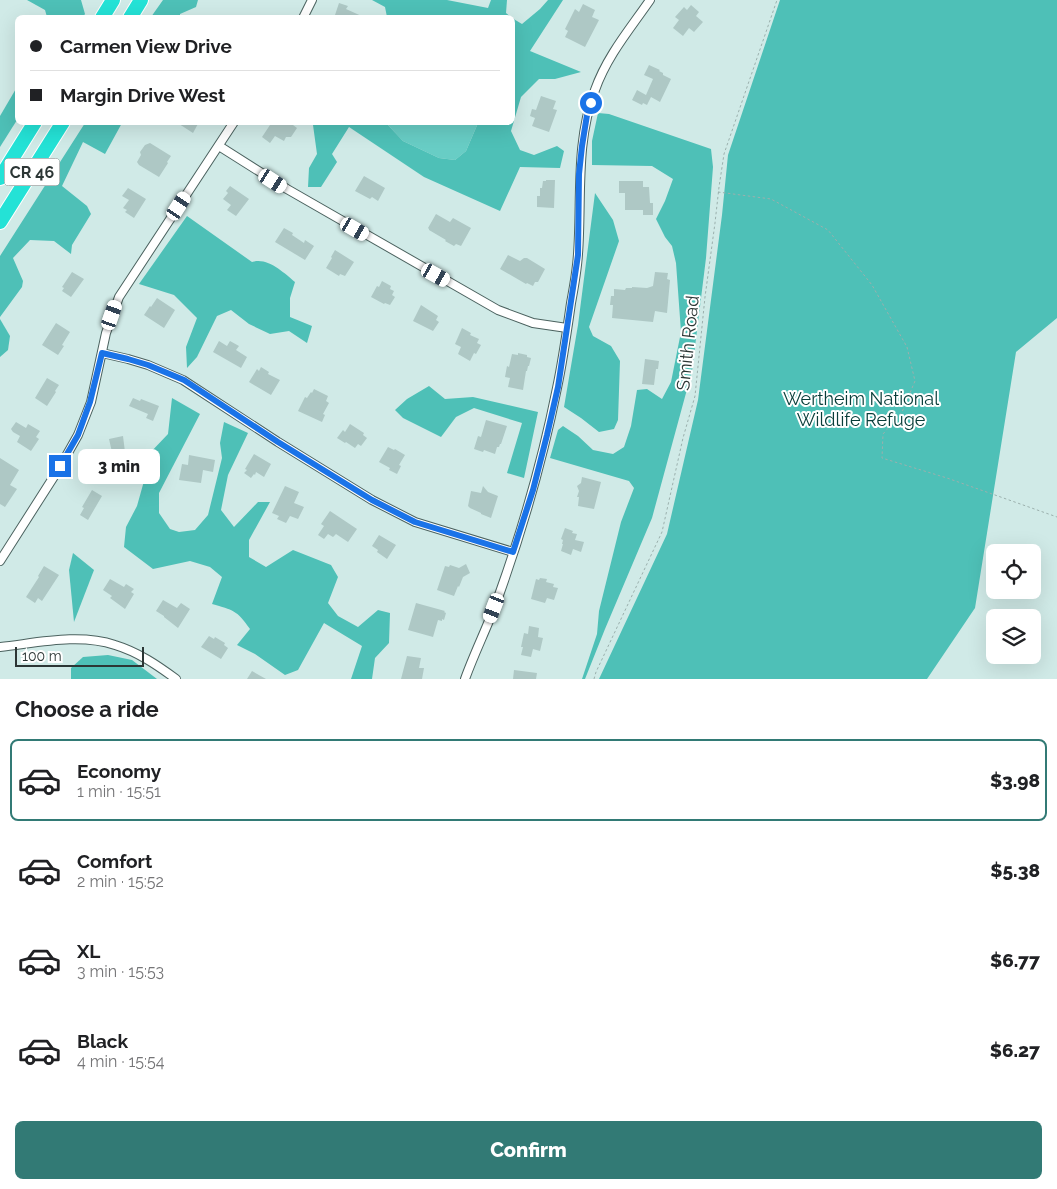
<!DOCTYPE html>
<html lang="en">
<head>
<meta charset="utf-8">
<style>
  :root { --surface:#fff; --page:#f6f6f6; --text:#202124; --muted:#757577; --line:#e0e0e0; --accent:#327a75 }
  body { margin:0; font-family:Raleway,sans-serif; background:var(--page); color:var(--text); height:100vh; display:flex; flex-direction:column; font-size:19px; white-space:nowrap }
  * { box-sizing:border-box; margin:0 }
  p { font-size:16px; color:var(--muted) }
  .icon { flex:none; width:28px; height:28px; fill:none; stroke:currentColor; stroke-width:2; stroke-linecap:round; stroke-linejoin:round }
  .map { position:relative; height:679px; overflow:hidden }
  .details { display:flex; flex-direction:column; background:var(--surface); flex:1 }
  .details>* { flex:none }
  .top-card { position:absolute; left:15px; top:15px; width:500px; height:110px; border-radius:8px; box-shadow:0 5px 20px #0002; display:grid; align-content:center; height:110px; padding:0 15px; background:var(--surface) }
  .tools { position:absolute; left:986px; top:544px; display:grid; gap:10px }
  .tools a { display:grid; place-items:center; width:55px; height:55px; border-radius:8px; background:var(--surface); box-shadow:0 5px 20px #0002; font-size:25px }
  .scale { position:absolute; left:15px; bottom:12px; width:129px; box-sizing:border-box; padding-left:5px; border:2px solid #2c3635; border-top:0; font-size:14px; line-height:18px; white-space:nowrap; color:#2c3635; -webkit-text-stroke:4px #fff; paint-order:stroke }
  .end { position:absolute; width:22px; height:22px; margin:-11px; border:6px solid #1a73e8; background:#fff; box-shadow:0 0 0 2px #fff }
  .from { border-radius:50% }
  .bubble { position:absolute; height:35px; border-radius:8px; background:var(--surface); box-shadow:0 5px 20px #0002; font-size:16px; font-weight:800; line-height:35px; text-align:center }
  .car { position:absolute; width:15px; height:30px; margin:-15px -8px; border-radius:6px; box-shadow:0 0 4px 1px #0007; background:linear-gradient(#fff 24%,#345 0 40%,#fff 0 76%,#345 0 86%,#fff 0) }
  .top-card b { display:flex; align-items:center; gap:18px; height:48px; font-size:19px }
  .top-card b+b { border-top:1px solid var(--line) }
  .top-card i { width:12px; height:12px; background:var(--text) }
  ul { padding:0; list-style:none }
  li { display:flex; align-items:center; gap:15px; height:82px; margin:0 10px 8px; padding:0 5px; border:2px solid transparent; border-radius:8px }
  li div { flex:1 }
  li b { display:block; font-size:19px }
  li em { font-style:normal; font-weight:800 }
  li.active { border-color:var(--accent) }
  li>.icon { width:45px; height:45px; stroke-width:1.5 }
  h2 { padding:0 15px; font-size:22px; line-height:60px }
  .primary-button { display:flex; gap:10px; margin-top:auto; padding:10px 15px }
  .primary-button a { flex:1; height:58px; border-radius:8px; background:var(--accent); color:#fff; font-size:20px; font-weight:800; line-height:58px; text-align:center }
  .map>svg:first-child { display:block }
</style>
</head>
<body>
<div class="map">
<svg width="1057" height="679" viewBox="0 0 1057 679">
  <rect width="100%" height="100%" fill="#d0eae7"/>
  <!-- green -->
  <path fill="#68cdc5" d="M 386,123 L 478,123 L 466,151 L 455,160 L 439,158 L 403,141 Z"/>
  <!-- forest -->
  <g fill="#4ec0b7">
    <path d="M 27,0 L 81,0 L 85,14 L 83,17 L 47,17 L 45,10 Z"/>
    <path d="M 163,0 L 198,0 L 196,7 L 180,14 L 180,17 L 151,17 Z"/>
    <path d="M 372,0 L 447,0 L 488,8 L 491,0 L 507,0 L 506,13 L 512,18 L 387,17 L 385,7 Z"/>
    <path d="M 548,0 L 563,0 L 530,51 L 581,72 L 555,79 L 539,79 L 521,97 L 511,131 L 520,150 L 534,155 L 557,146 L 564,151 L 560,168 L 520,167 L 500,211 L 424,177 L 349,127 L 332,154 L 337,162 L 321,187 L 308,187 L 309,168 L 317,154 L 313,125 L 315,123 L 386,123 L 403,141 L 439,158 L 455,160 L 466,151 L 478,123 L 512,122 L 512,18 L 522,24 L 540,9 Z"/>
    <path d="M 780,0 L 1057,0 L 1057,318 L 1016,352 L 975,608 L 927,679 L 599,679 L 667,534 L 698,400 L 722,215 L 728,155 Z"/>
    <path d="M 17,87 L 17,120 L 0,147 L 0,116 Z"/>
    <path d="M 598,113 L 609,114 L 711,149 L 713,167 L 706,258 L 692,371 L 652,518 L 605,629 L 585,679 L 582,679 L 597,634 L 599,611 L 621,522 L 634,488 L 629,481 L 550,458 L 558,430 L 563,426 L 578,436 L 593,450 L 613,454 L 624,447 L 631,426 L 637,390 L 647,389 L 662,399 L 671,382 L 681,332 L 676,263 L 672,246 L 665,237 L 656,219 L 665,201 L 673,179 L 652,166 L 592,165 L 592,141 Z"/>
    <path d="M 85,123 L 122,123 L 105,154 L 83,142 L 62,186 L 87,206 L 91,214 L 72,245 L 71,254 L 54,241 L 30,240 L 13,258 L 23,281 L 22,287 L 0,317 L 0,256 Z"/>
    <path d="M 595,193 L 613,220 L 619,241 L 589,327 L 593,336 L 611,346 L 620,361 L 618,420 L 614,429 L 599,432 L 581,418 L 564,407 L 578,325 Z"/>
    <path d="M 187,216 L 252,262 C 268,257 284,273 295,282 L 290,298 L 290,317 L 312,326 L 307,343 L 289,331 L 270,334 L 249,324 L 231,310 L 217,316 L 197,357 L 187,368 L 186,347 L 197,318 L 174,295 L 139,284 Z"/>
    <path d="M 0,319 L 10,336 L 8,350 L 0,357 Z"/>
    <path d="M 429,386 L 445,399 L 473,397 L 538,412 L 524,478 L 507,473 L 522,423 L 474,408 L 456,417 L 441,437 L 403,418 L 395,410 L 407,399 Z"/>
    <path d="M 172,398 L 200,414 L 159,493 L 159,513 L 170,529 L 179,532 L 195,530 L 208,515 L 222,458 L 220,443 L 224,422 L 248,433 L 228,475 L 221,510 L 234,527 L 258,502 L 270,502 L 249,540 L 249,557 L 266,567 L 293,550 L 331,565 L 338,577 L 328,603 L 338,616 L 358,627 L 378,610 L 390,613 L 389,643 L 375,658 L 372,679 L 351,679 L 362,646 L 324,623 L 298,670 L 285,675 L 255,654 L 237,645 L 250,629 C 237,610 233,610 212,604 L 222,577 L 210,567 L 190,561 L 153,569 L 124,547 L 126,527 L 137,506 L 144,481 L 148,455 L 168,434 Z"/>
    <path d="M 73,553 L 94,570 L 74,622 L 69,570 Z"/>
    <path d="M 108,655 L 132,660 L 157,679 L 71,679 L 71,668 L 83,657 Z"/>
  </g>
  <!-- building -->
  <g fill="#aec8c5">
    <path d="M 339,3 L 348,6 L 346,9 L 366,18 L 334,18 Z"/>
    <path d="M 583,4 L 595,10 L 592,17 L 599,20 L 585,47 L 565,37 L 568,31 L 565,29 L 575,9 L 579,12 Z"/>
    <path d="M 691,5 L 699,12 L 696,16 L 703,22 L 694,32 L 689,28 L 683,36 L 673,28 L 679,20 L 675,17 L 684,7 L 687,10 Z"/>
    <path d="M 649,65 L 660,70 L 659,71 L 663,73 L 663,75 L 671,79 L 660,102 L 651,97 L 647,105 L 643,103 L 642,105 L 632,100 L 637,90 L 646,95 L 653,79 L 644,75 Z"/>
    <path d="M 541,96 L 556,101 L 553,109 L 557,110 L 549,132 L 532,126 L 535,118 L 530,116 L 532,109 L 536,110 Z"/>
    <path d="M 176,122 L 199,122 L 193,133 Z"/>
    <path d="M 272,122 L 289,122 L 297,128 L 291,137 L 286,137 L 284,141 L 275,136 L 270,143 L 262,137 Z"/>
    <path d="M 150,143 L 171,156 L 167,162 L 168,163 L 159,177 L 139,165 L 137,162 L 141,155 L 140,152 L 145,145 Z"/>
    <path d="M 364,176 L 385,188 L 378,201 L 372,197 L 370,199 L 355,191 Z"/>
    <path d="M 546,180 L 555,180 L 554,208 L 537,207 L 537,196 L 540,196 L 540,188 L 542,188 L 543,181 L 546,181 Z"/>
    <path d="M 619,181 L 643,181 L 643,187 L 649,187 L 650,203 L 653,203 L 653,215 L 643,215 L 643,210 L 625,210 L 625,193 L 619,193 Z"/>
    <path d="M 230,186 L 249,199 L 236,216 L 227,210 L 231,205 L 223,199 L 228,193 L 226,191 Z"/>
    <path d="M 128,188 L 146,199 L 134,218 L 125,212 L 127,210 L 123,208 L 129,200 L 122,196 Z"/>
    <path d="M 436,214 L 450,222 L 453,218 L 471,228 L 461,246 L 456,244 L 454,246 L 445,241 L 446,240 L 429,230 L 429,229 L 428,228 Z"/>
    <path d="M 284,228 L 293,233 L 292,235 L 304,243 L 305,240 L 314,246 L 305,260 L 275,242 Z"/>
    <path d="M 335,250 L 354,262 L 345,276 L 340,274 L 339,276 L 326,268 L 332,258 L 331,257 Z"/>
    <path d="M 508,255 L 520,261 L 524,258 L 527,258 L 545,269 L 538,282 L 535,282 L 533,286 L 527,283 L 526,284 L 500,269 Z"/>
    <path d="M 72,272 L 84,279 L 71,297 L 62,291 L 64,288 L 62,287 Z"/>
    <path d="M 655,272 L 668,273 L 667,279 L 670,280 L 667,313 L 655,311 L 653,322 L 612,318 L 613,305 L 610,305 L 611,296 L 614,296 L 614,289 L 625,290 L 626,288 L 632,288 L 632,287 L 647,288 L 653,286 Z"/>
    <path d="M 382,281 L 391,286 L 390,289 L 394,291 L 392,295 L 395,297 L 390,305 L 385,303 L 384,304 L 371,297 L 377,286 L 379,287 Z"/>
    <path d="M 157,298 L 175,310 L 164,328 L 144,315 L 150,306 L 151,307 Z"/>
    <path d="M 421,305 L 438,316 L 436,320 L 439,322 L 433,331 L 413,321 Z"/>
    <path d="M 56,323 L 70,332 L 62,345 L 64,346 L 58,355 L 42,345 Z"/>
    <path d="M 462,328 L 471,333 L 470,335 L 479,339 L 477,343 L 481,345 L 476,354 L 474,353 L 470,361 L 458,354 L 461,347 L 455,344 Z"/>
    <path d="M 219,341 L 227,346 L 230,341 L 239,346 L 236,350 L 247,357 L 241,368 L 213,352 Z"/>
    <path d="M 518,353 L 527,355 L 527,357 L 531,358 L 529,366 L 528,366 L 527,371 L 526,371 L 523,390 L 508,387 L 510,378 L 505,377 L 507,366 L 509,367 L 512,354 L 518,355 Z"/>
    <path d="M 645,359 L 659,361 L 658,369 L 656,369 L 654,385 L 642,384 Z"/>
    <path d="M 261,367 L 269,372 L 268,374 L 280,380 L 271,395 L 249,382 L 257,369 L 259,371 Z"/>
    <path d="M 47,378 L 59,385 L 55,391 L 56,392 L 47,406 L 35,398 Z"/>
    <path d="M 314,389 L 328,396 L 326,401 L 329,403 L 323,414 L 325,415 L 322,422 L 298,411 L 305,397 L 307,398 L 311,392 L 312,393 Z"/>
    <path d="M 133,398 L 140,401 L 141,399 L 159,406 L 153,421 L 146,418 L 148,414 L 129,406 Z"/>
    <path d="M 486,420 L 507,426 L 501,444 L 500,444 L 499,447 L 497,447 L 495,454 L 484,450 L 483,452 L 474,449 L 478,436 L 481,437 Z"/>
    <path d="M 16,422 L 26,428 L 28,424 L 40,431 L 36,437 L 39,439 L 31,451 L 17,442 L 20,436 L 13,432 L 11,429 Z"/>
    <path d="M 350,424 L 364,433 L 363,435 L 367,438 L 361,446 L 358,444 L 355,448 L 346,442 L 345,443 L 337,438 L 343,430 L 345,432 Z"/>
    <path d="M 123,436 L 125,452 L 129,451 L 131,467 L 128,467 L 129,470 L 113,473 L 109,452 L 112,452 L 109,439 Z"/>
    <path d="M 388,447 L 394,450 L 395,449 L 405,455 L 399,465 L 401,466 L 397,474 L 389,470 L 390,468 L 379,462 Z"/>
    <path d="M 254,454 L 271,464 L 264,477 L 256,472 L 255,475 L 254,474 L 251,478 L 244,473 L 247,470 L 245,469 Z"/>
    <path d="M 189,455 L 215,460 L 213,472 L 203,470 L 201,483 L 179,480 L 182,464 L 188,465 Z"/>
    <path d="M 0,458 L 19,470 L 10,485 L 17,489 L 5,507 L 0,504 Z"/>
    <path d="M 582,477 L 601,482 L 594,509 L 578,506 L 579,497 L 577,497 L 579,491 L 577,486 L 581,483 Z"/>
    <path d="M 285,486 L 299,492 L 294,503 L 304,507 L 298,519 L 290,516 L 286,523 L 277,519 L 279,516 L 272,513 Z"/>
    <path d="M 483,486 L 488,492 L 498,496 L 491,518 L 481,514 L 481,513 L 470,508 L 468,506 L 471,491 L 481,493 Z"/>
    <path d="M 92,490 L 102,496 L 88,520 L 80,515 L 84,508 L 82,507 Z"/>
    <path d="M 330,511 L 357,529 L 348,542 L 336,534 L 333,537 L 328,534 L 324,539 L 318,535 L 324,526 L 321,524 Z"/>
    <path d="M 565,528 L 573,531 L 572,533 L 577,534 L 575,540 L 584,542 L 581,552 L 573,549 L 571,555 L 561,551 L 563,544 L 562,544 L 563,540 L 561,539 Z"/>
    <path d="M 379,535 L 396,545 L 387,559 L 377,552 L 378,550 L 372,546 Z"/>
    <path d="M 466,564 L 470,573 L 463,577 L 459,587 L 458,586 L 454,596 L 437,590 L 445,566 L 449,567 L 450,565 L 459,568 Z"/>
    <path d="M 44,566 L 59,575 L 42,601 L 38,598 L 35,603 L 26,597 L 39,577 L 38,576 Z"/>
    <path d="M 540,578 L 547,579 L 546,582 L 554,584 L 553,587 L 558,588 L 554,600 L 547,598 L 545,603 L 531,599 L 536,579 L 539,580 Z"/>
    <path d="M 110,579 L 124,587 L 126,584 L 134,589 L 131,592 L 134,594 L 125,609 L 110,598 L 112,596 L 103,590 Z"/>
    <path d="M 163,600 L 177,608 L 181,603 L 190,609 L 178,628 L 164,617 L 164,616 L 156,611 Z"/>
    <path d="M 416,603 L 445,611 L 444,612 L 446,613 L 444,620 L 442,619 L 442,621 L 438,620 L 433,637 L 408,630 Z"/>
    <path d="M 529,626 L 539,628 L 538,637 L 543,638 L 540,651 L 533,649 L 531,657 L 521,655 L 523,647 L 521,647 L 524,633 L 528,634 Z"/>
    <path d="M 209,636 L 214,639 L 215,637 L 225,643 L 224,645 L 228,648 L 221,659 L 201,647 Z"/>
    <path d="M 407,656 L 421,658 L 419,668 L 424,668 L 422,679 L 401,679 Z"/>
    <path d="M 514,670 L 537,673 L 536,679 L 513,679 Z"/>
    <path d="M 252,671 L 266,679 L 247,679 Z"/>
  </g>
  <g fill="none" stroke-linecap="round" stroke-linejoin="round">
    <defs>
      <g id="street">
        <path d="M 303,18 L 312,0"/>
        <path d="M 219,146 L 287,189 L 498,310 L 533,323 L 567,328"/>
        <path d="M 102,353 L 128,359 L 148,365 L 183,380 L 278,442 L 372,500 L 415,522 L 513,552"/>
        <path d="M 0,561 L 60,467 L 78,435 L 91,402 L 106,333 L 119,297 L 234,122"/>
        <path d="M 0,647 C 37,643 79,633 115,645 C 138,652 157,665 176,679"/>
        <path d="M 465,679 C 475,651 489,624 499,595 C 523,528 543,458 557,388 C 563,360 567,331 571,303 C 574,287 577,270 578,254 C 582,199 575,143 595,90 C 607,56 630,29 650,0"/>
      </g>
      <g id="highway">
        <path d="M 102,18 L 113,0"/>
        <path d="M 130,18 L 141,0"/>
        <path d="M 0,178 L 35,122"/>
        <path d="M 0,222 L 63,122"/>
      </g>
    </defs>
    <!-- street casing -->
    <use href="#street" stroke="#4b625f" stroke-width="10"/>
    <!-- highway casing -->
    <use href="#highway" stroke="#fff" stroke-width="16"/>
    <!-- path -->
    <g stroke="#9bb0ad" stroke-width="1" stroke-dasharray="2.5 2.5" stroke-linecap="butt">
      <path d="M 718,192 L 771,199 L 828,230 L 872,285 L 907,347 L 915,381 L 902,412 L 883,434 L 882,458 L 947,478 L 1057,517"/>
      <path d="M 594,679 L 596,672 L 662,532 L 683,438 L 695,396 L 705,297 L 715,223 L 719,187 L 724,154 L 777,0"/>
    </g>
    <!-- street -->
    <use href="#street" stroke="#fff" stroke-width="8"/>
    <!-- highway -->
    <use href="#highway" stroke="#24e2d6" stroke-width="14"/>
  </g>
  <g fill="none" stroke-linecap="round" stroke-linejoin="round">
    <!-- route -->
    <path stroke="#1a73e8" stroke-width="6" d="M 60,466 L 78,435 L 90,402 L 102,353 L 128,359 L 148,365 L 184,380 L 278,442 L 372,500 L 415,522 L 513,552 L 533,490 L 547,435 L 558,387 L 578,255 L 579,174 L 582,146 L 587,115 L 591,103"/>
  </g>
  <g text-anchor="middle" stroke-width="4" stroke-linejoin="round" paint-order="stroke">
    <!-- shield labels -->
    <rect fill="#fff" stroke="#6b7272" stroke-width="1" x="4.5" y="158.5" width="55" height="27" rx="4"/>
    <g font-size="16" font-weight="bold" fill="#2c3635">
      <text x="32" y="178">CR 46</text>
    </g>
    <!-- street labels -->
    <g font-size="18" fill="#2c3635" stroke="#fff">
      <text transform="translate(688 343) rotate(-84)" y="6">Smith Road</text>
    </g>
    <!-- park labels -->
    <g font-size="18" fill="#073d39" stroke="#fff">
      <text x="861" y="405">Wertheim National<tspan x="861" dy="21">Wildlife Refuge</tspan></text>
    </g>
  </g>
</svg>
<div class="tools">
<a><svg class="icon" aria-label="locate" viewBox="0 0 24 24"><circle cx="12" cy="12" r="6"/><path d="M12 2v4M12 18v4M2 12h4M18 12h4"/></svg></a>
<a><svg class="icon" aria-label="layers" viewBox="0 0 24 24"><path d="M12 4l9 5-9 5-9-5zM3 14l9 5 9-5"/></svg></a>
</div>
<div class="scale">100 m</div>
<i class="end from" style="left:591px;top:103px"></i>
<i class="end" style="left:60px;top:466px"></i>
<div class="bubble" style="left:78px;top:449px;width:82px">3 min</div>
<i class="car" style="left:273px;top:181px;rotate:123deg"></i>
<i class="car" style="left:179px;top:206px;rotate:33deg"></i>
<i class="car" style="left:355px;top:229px;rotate:120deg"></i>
<i class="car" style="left:436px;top:275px;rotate:119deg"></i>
<i class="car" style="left:112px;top:315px;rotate:19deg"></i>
<i class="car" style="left:494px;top:608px;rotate:201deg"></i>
<div class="top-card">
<b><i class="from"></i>Carmen View Drive</b>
<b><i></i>Margin Drive West</b>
</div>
</div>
<section class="details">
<h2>Choose a ride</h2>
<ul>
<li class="active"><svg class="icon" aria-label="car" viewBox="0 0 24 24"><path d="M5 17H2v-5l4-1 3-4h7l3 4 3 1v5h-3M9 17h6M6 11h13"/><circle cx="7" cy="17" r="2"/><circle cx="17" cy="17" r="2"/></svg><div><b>Economy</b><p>1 min · 15:51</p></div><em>$3.98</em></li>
<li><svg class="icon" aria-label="car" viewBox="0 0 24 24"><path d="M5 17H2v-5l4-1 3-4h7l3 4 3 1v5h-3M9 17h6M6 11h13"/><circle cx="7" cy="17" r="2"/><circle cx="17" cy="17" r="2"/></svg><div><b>Comfort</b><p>2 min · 15:52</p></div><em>$5.38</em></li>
<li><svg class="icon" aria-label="car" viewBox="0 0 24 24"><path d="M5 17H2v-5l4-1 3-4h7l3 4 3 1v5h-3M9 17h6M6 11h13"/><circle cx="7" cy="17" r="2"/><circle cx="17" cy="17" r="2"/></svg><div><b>XL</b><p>3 min · 15:53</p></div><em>$6.77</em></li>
<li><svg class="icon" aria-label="car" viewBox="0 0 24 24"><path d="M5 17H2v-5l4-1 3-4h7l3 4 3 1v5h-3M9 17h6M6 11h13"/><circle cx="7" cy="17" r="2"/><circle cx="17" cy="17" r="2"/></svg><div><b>Black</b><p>4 min · 15:54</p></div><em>$6.27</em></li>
</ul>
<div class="primary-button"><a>Confirm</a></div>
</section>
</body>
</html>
